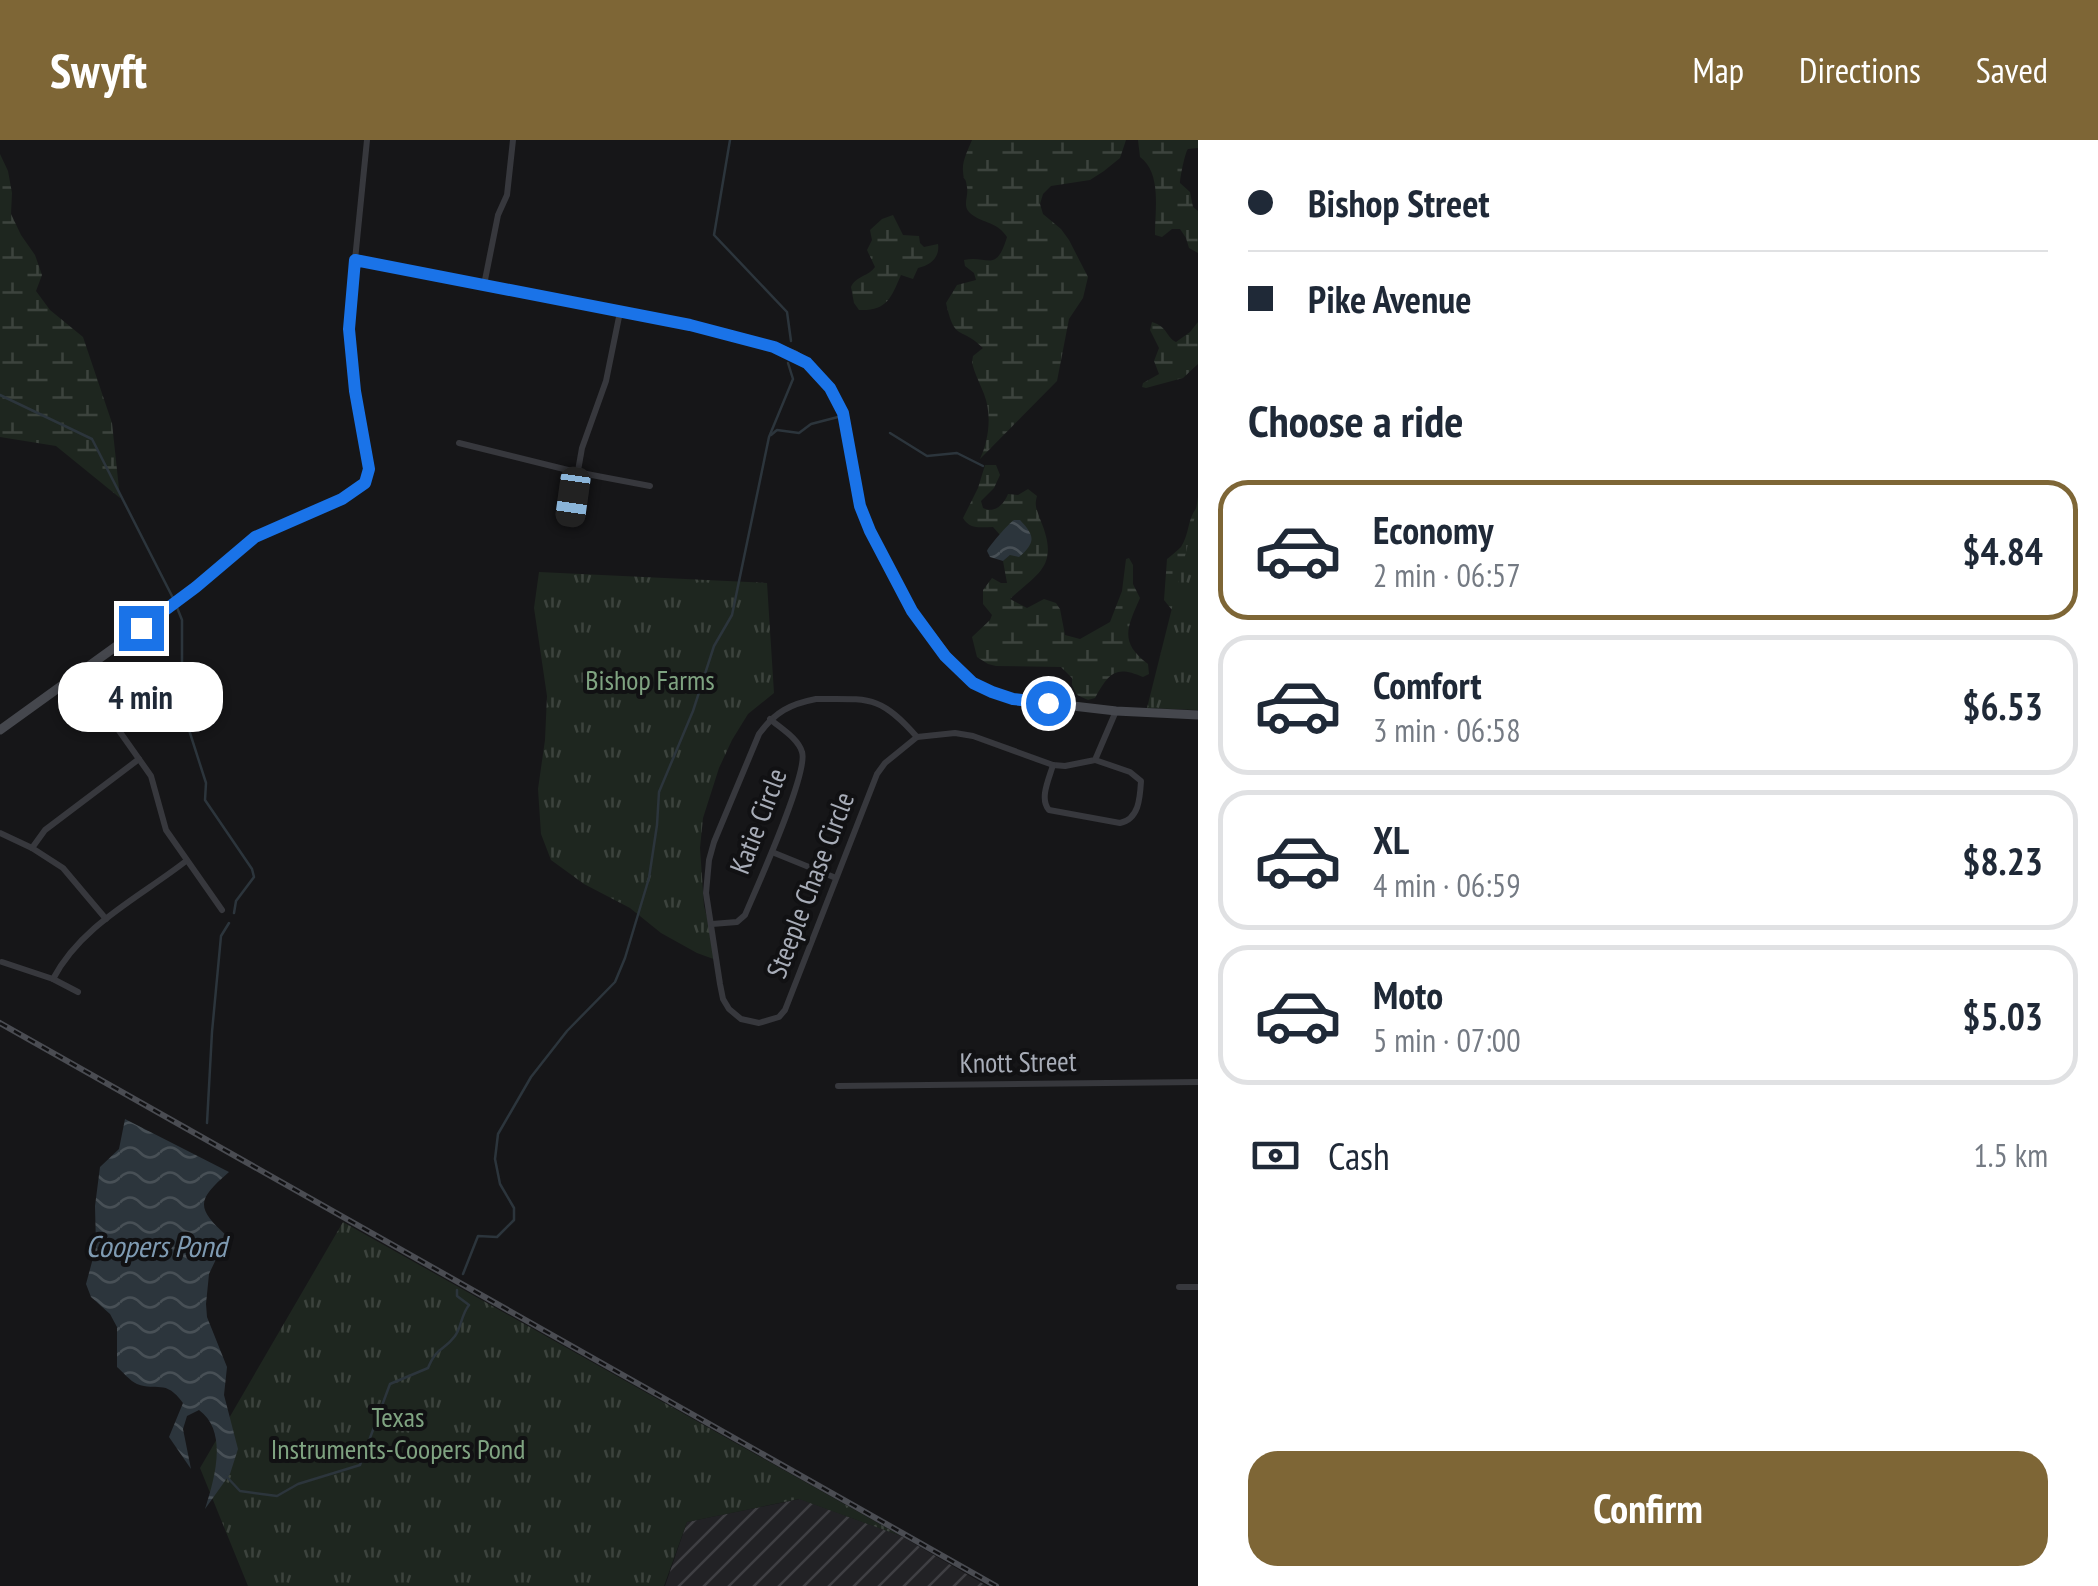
<!DOCTYPE html>
<html lang="en">
<head>
<meta charset="utf-8">
<style>
  :root { --surface:#fff; --page:#f6f6f7; --text:#1f2937; --muted:#747a83; --line:#e0e1e3; --accent:#7e6636 }
  body { margin:0; font-family:"PT Sans Narrow",sans-serif; background:var(--page); color:var(--text); height:100vh; display:flex; flex-direction:column; font-size:38px; white-space:nowrap }
  * { box-sizing:border-box; margin:0 }
  p { font-size:32px; color:var(--muted) }
  .icon { flex:none; width:55px; height:55px; fill:none; stroke:currentColor; stroke-width:2; stroke-linecap:round; stroke-linejoin:round }
  .map { position:relative; flex:1; overflow:hidden }
  .drawer { display:flex; flex-direction:column; background:var(--surface); width:900px }
  .drawer>* { flex:none }
  .guide { display:grid; align-content:center; height:220px; padding:0 50px; background:var(--surface) }
  .end { position:absolute; width:45px; height:45px; margin:-22px; border:12px solid #1a73e8; background:#fff; box-shadow:0 0 0 5px #fff }
  .from { border-radius:50% }
  .bubble { position:absolute; height:70px; border-radius:30px; background:var(--surface); box-shadow:0 2px 8px #0004; font-size:32px; font-weight:800; line-height:70px; text-align:center }
  .car { position:absolute; width:30px; height:60px; margin:-30px -15px; border-radius:12px; box-shadow:0 0 8px 2px #0007; background:linear-gradient(#222 24%,#8ab4d8 0 40%,#222 0 76%,#8ab4d8 0 86%,#222 0) }
  .guide b { display:flex; align-items:center; gap:35px; height:95px; font-size:38px }
  .guide b+b { border-top:2px solid var(--line) }
  .guide i { width:25px; height:25px; background:var(--text) }
  ul { padding:0; list-style:none }
  li { display:flex; align-items:center; gap:30px; height:140px; margin:0 20px 15px; padding:0 30px; border:5px solid var(--line); border-radius:30px }
  li div { flex:1 }
  li b { display:block; font-size:38px }
  li em { font-style:normal; font-weight:800 }
  li.active { border-color:var(--accent) }
  li>.icon { width:90px; height:90px; stroke-width:1.5 }
  h2 { padding:0 50px; font-size:45px; line-height:120px }
  .pay { display:flex; align-items:center; gap:25px; height:110px; padding:0 50px; font-size:38px }
  .pay p { margin-inline-start:auto }
  .button { display:flex; gap:20px; margin-top:auto; padding:20px 50px }
  .button a { flex:1; height:115px; border-radius:30px; background:var(--accent); color:#fff; font-size:40px; font-weight:800; line-height:115px; text-align:center }
  header { display:flex; align-items:center; gap:60px; box-sizing:border-box; height:140px; padding:0 50px; background:var(--accent); color:#fff }
  header strong { font-size:48px }
  nav { display:flex; gap:55px; margin-inline-start:auto; font-size:35px }
  main { display:flex; flex:1; min-height:0 }
  .map>svg:first-child { display:block }
</style>
</head>
<body>
<header>
<strong>Swyft</strong>
<nav><a>Map</a><a>Directions</a><a>Saved</a></nav>
</header>
<main>
<div class="map">
<svg width="1198" height="1446" viewBox="0 0 1198 1446">
  <defs>
    <pattern id="industrial-furrows" width="10" height="10" patternUnits="userSpaceOnUse" patternTransform="scale(2.5)"><rect width="10" height="10" fill="#222225"/><path d="M-1 1l2-2M0 10L10 0M9 11l2-2" fill="none" stroke="#3f3f43"/></pattern>
    <pattern id="wetland-marsh" width="20" height="14" patternUnits="userSpaceOnUse" patternTransform="scale(2.5)"><rect width="20" height="14" fill="#1e261f"/><path d="M1 5h8M5 5V1M11 12h8M15 12V8" fill="none" stroke="#3c433d"/></pattern>
    <pattern id="park-tufts" width="24" height="20" patternUnits="userSpaceOnUse" patternTransform="scale(2.5)"><rect width="24" height="20" fill="#1e261f"/><path d="M3 7l-1-3M5 7V3M7 7l1-3M15 17l-1-3M17 17v-4M19 17l1-3" fill="none" stroke="#3c433d"/></pattern>
    <pattern id="water-waves" width="16" height="10" patternUnits="userSpaceOnUse" patternTransform="scale(2.5)"><rect width="16" height="10" fill="#2c353c"/><path d="M0 5q4-4 8 0t8 0" fill="none" stroke="#485056"/></pattern>
  </defs>
  <rect width="100%" height="100%" fill="#161618"/>
  <!-- industrial -->
  <path fill="url(#industrial-furrows)" d="M 800,1359 L 901,1396 L 987,1446 L 665,1446 L 687,1382 Z"/>
  <!-- wetland -->
  <g fill="url(#wetland-marsh)">
    <path d="M 972,0 L 1126,0 L 1120,18 L 1104,31 L 1090,40 L 1051,46 L 1043,54 L 1040,64 L 1043,74 L 1061,89 L 1069,100 L 1088,137 L 1083,158 L 1069,179 L 1057,241 L 980,319 C 989,300 992,274 984,254 C 980,243 974,233 972,222 L 973,216 L 983,208 C 960,185 955,203 946,163 L 957,145 L 976,140 L 974,133 L 965,126 L 964,120 C 988,115 996,134 1007,97 C 998,83 987,84 974,76 C 960,67 969,59 967,47 C 965,33 964,45 963,31 C 962,21 968,10 972,0 Z"/>
    <path d="M 1138,0 L 1198,0 L 1198,8 L 1188,9 C 1185,12 1180,38 1180,43 L 1190,52 L 1193,67 L 1198,71 L 1198,113 L 1189,108 L 1186,98 L 1180,89 L 1172,89 L 1162,97 L 1155,95 C 1155,71 1162,33 1140,17 Z"/>
    <path d="M 0,14 L 8,31 L 12,53 L 11,74 L 21,95 L 35,115 L 42,135 L 36,151 L 50,170 L 83,197 L 112,283 L 120,358 L 56,306 L 0,297 Z"/>
    <path d="M 893,75 L 903,95 L 919,96 L 920,103 L 924,107 L 938,104 C 940,117 931,125 918,128 L 913,139 L 901,135 C 891,158 887,171 859,170 L 854,163 L 851,147 C 856,136 869,136 875,127 L 867,110 L 872,100 L 870,90 L 882,79 Z"/>
    <path d="M 1152,182 C 1168,187 1166,197 1176,202 L 1190,192 L 1198,182 L 1198,224 L 1183,238 L 1146,248 L 1142,247 L 1143,243 L 1159,234 L 1154,221 L 1159,208 L 1150,190 Z"/>
    <path d="M 985,325 L 996,325 L 1000,335 L 994,348 L 981,361 L 983,368 C 995,374 1004,364 1008,354 L 1018,355 L 1028,349 L 1037,356 C 1034,367 1037,369 1040,379 C 1060,426 1039,432 1010,459 L 1027,468 L 1044,459 L 1056,463 L 1060,469 L 1065,495 L 1080,499 L 1110,482 L 1122,451 L 1126,419 L 1129,418 L 1133,425 L 1133,444 L 1140,458 C 1127,488 1119,502 1148,524 L 1149,534 L 1143,537 C 1115,525 1109,533 1095,558 L 1088,560 L 1077,555 L 1072,545 L 1072,538 L 1061,527 L 996,526 L 988,524 L 977,517 L 972,497 L 990,480 L 992,475 L 983,464 L 983,450 L 992,438 L 1001,443 L 1007,443 L 1003,421 L 1010,415 L 1014,380 L 1001,396 L 993,387 C 981,387 970,390 963,378 L 978,348 Z"/>
    <path d="M 1198,366 L 1180,480 L 1164,460 L 1167,419 C 1169,418 1180,408 1181,407 C 1190,393 1187,378 1198,366 Z"/>
  </g>
  <!-- park -->
  <g fill="url(#park-tufts)">
    <path d="M 1198,357 L 1198,570 L 1147,568 L 1195,376 Z"/>
    <path d="M 539,432 L 767,443 L 774,553 L 748,574 L 732,600 L 719,628 L 703,678 L 700,708 L 704,766 L 719,821 L 697,813 L 661,793 L 630,768 L 584,744 L 551,720 L 541,694 L 538,649 L 545,600 L 547,556 L 534,468 Z"/>
    <path d="M 343,1082 L 901,1396 L 799,1359 L 687,1382 L 664,1446 L 248,1446 L 200,1328 Z"/>
  </g>
  <!-- water -->
  <g fill="url(#water-waves)">
    <path d="M 1014,380 L 1020,380 C 1035,396 1036,402 1019,417 L 1010,415 L 1003,421 L 990,417 L 987,411 C 989,406 1009,383 1014,380 Z"/>
    <path d="M 125,979 L 229,1032 C 197,1060 195,1067 227,1096 L 209,1134 L 206,1164 L 207,1177 L 227,1227 L 224,1255 L 238,1309 L 230,1334 L 205,1369 C 214,1340 229,1292 199,1270 L 187,1276 L 183,1289 L 191,1329 L 169,1297 L 183,1263 C 165,1238 157,1252 137,1244 C 130,1241 122,1231 117,1227 L 117,1187 L 110,1174 L 91,1157 L 86,1144 L 96,1107 L 95,1066 L 100,1027 L 119,1009 Z"/>
  </g>
  <g fill="none" stroke-linecap="round" stroke-linejoin="round">
    <!-- stream -->
    <g stroke="#2c353c" stroke-width="2.5">
      <path d="M 730,0 L 714,95 L 787,172 L 791,201"/>
      <path d="M 0,255 L 92,299 L 173,458"/>
      <path d="M 890,293 L 927,316 L 957,313 L 983,326"/>
      <path d="M 771,295 L 777,290 L 799,293 L 811,284 L 838,277"/>
      <path d="M 176,465 L 182,480 L 182,568 L 206,643 L 205,660 L 252,729 L 254,737 L 236,761 L 234,773"/>
      <path d="M 207,983 L 212,892 L 221,796 L 229,783"/>
      <path d="M 463,1134 L 478,1096 L 497,1097 L 514,1080 L 514,1068 L 500,1044 L 495,1019 L 498,994 L 531,937 L 567,891 L 615,842 L 625,818 L 649,738 L 657,685 L 659,652 L 693,571 L 714,506 L 732,475 L 769,297 L 793,239 L 788,223"/>
      <path d="M 226,1336 L 240,1351 L 277,1356 L 298,1344 L 360,1325 L 390,1244 L 428,1228 C 437,1206 444,1211 455,1196 C 462,1186 461,1175 469,1165 L 457,1156 L 457,1150"/>
    </g>
    <!-- street -->
    <g stroke="#37383d" stroke-width="6">
      <path d="M 355,120 L 367,0"/>
      <path d="M 484,145 L 498,75 L 507,55 L 513,0"/>
      <path d="M 459,303 L 576,332 L 650,346"/>
      <path d="M 569,382 L 582,308 L 606,241 L 620,172"/>
      <path d="M 79,534 L 151,636 L 166,690 L 222,770"/>
      <path d="M 816,559 C 870,559 880,555 917,597 L 885,623 L 877,634 L 785,870 L 779,877 L 759,883 L 741,879 L 729,869 L 723,859 L 720,844 L 706,753 L 709,720 L 714,702 L 759,594 C 775,572 790,564 816,559 Z"/>
      <path d="M 917,597 L 955,593 L 973,596 L 1053,625 L 1065,626 L 1095,620 L 1116,571"/>
      <path d="M 1053,625 C 1049,639 1039,659 1049,670 L 1120,683 C 1139,679 1140,658 1141,641 L 1130,632 L 1095,620"/>
      <path d="M 0,693 L 32,708 L 63,728 L 106,779"/>
      <path d="M 32,708 L 45,690 L 139,619"/>
      <path d="M 772,712 L 836,738"/>
      <path d="M 712,784 L 737,782 L 745,775 C 756,749 809,632 802,612 C 798,598 780,588 770,579"/>
      <path d="M 2,822 L 53,839 L 78,852"/>
      <path d="M 53,839 C 81,785 140,757 186,721"/>
      <path d="M 838,946 L 1198,942"/>
      <path d="M 1179,1147 L 1198,1147"/>
    </g>
    <!-- secondary -->
    <path stroke="#45474d" stroke-width="9" d="M 0,590 L 172,466 L 255,397 L 342,359 L 365,343 L 369,329 L 355,251 L 349,189 L 355,120 L 690,185 L 774,207 L 795,215 L 807,223 L 830,248 L 843,273 L 860,366 L 871,391 L 912,471 L 958,530 L 973,543 L 992,552 L 1013,559 L 1116,571 L 1198,575"/>
    <defs>
      <path id="rail" d="M 0,883 L 996,1446"/>
    </defs>
    <!-- rail casing -->
    <use href="#rail" stroke="#4a4c52" stroke-width="6"/>
    <!-- rail -->
    <use href="#rail" stroke="#111113" stroke-width="2.5" stroke-dasharray="8" stroke-linecap="butt"/>
  </g>
  <g fill="none" stroke-linecap="round" stroke-linejoin="round">
    <!-- route -->
    <path stroke="#1a73e8" stroke-width="12" d="M 141,488 L 196,447 L 255,397 L 342,359 L 365,343 L 369,329 L 355,251 L 349,189 L 355,120 L 690,185 L 774,207 L 807,223 L 830,248 L 843,273 L 860,366 L 870,391 L 912,471 L 945,516 L 973,543 L 992,552 L 1013,559 L 1048,563"/>
  </g>
  <g text-anchor="middle" stroke-width="8" stroke-linejoin="round" paint-order="stroke">
    <!-- park labels -->
    <g font-size="28" fill="#7fa381" stroke="#111113">
      <text x="650" y="550">Bishop Farms</text>
      <text x="398" y="1287">Texas<tspan x="398" dy="32">Instruments-Coopers Pond</tspan></text>
    </g>
    <!-- street labels -->
    <g font-size="28" fill="#a8adb8" stroke="#111113">
      <text transform="translate(758 681) rotate(-69)" y="10">Katie Circle</text>
      <text transform="translate(810 745) rotate(-69)" y="10">Steeple Chase Circle</text>
      <text transform="translate(1018 922) rotate(-1)" y="10">Knott Street</text>
    </g>
    <!-- water labels -->
    <g font-size="30" font-style="italic" fill="#7f9bb3" stroke="#111113">
      <text x="156" y="1117">Coopers Pond</text>
    </g>
  </g>
</svg>
<i class="end from" style="left:1048px;top:563px"></i>
<i class="end" style="left:141px;top:488px"></i>
<div class="bubble" style="left:58px;top:522px;width:165px">4 min</div>
<i class="car" style="left:573px;top:357px;rotate:188deg"></i>
</div>
<section class="drawer">
<div class="guide">
<b><i class="from"></i>Bishop Street</b>
<b><i></i>Pike Avenue</b>
</div>
<h2>Choose a ride</h2>
<ul>
<li class="active"><svg class="icon" aria-label="car" viewBox="0 0 24 24"><path d="M5 17H2v-5l4-1 3-4h7l3 4 3 1v5h-3M9 17h6M6 11h13"/><circle cx="7" cy="17" r="2"/><circle cx="17" cy="17" r="2"/></svg><div><b>Economy</b><p>2 min · 06:57</p></div><em>$4.84</em></li>
<li><svg class="icon" aria-label="car" viewBox="0 0 24 24"><path d="M5 17H2v-5l4-1 3-4h7l3 4 3 1v5h-3M9 17h6M6 11h13"/><circle cx="7" cy="17" r="2"/><circle cx="17" cy="17" r="2"/></svg><div><b>Comfort</b><p>3 min · 06:58</p></div><em>$6.53</em></li>
<li><svg class="icon" aria-label="car" viewBox="0 0 24 24"><path d="M5 17H2v-5l4-1 3-4h7l3 4 3 1v5h-3M9 17h6M6 11h13"/><circle cx="7" cy="17" r="2"/><circle cx="17" cy="17" r="2"/></svg><div><b>XL</b><p>4 min · 06:59</p></div><em>$8.23</em></li>
<li><svg class="icon" aria-label="car" viewBox="0 0 24 24"><path d="M5 17H2v-5l4-1 3-4h7l3 4 3 1v5h-3M9 17h6M6 11h13"/><circle cx="7" cy="17" r="2"/><circle cx="17" cy="17" r="2"/></svg><div><b>Moto</b><p>5 min · 07:00</p></div><em>$5.03</em></li>
</ul>
<div class="pay"><svg class="icon" aria-label="cash" viewBox="0 0 24 24"><path d="M3 7h18v10H3z"/><circle cx="12" cy="12" r="2"/></svg>Cash<p>1.5 km</p></div>
<div class="button"><a>Confirm</a></div>
</section>
</main>
</body>
</html>
